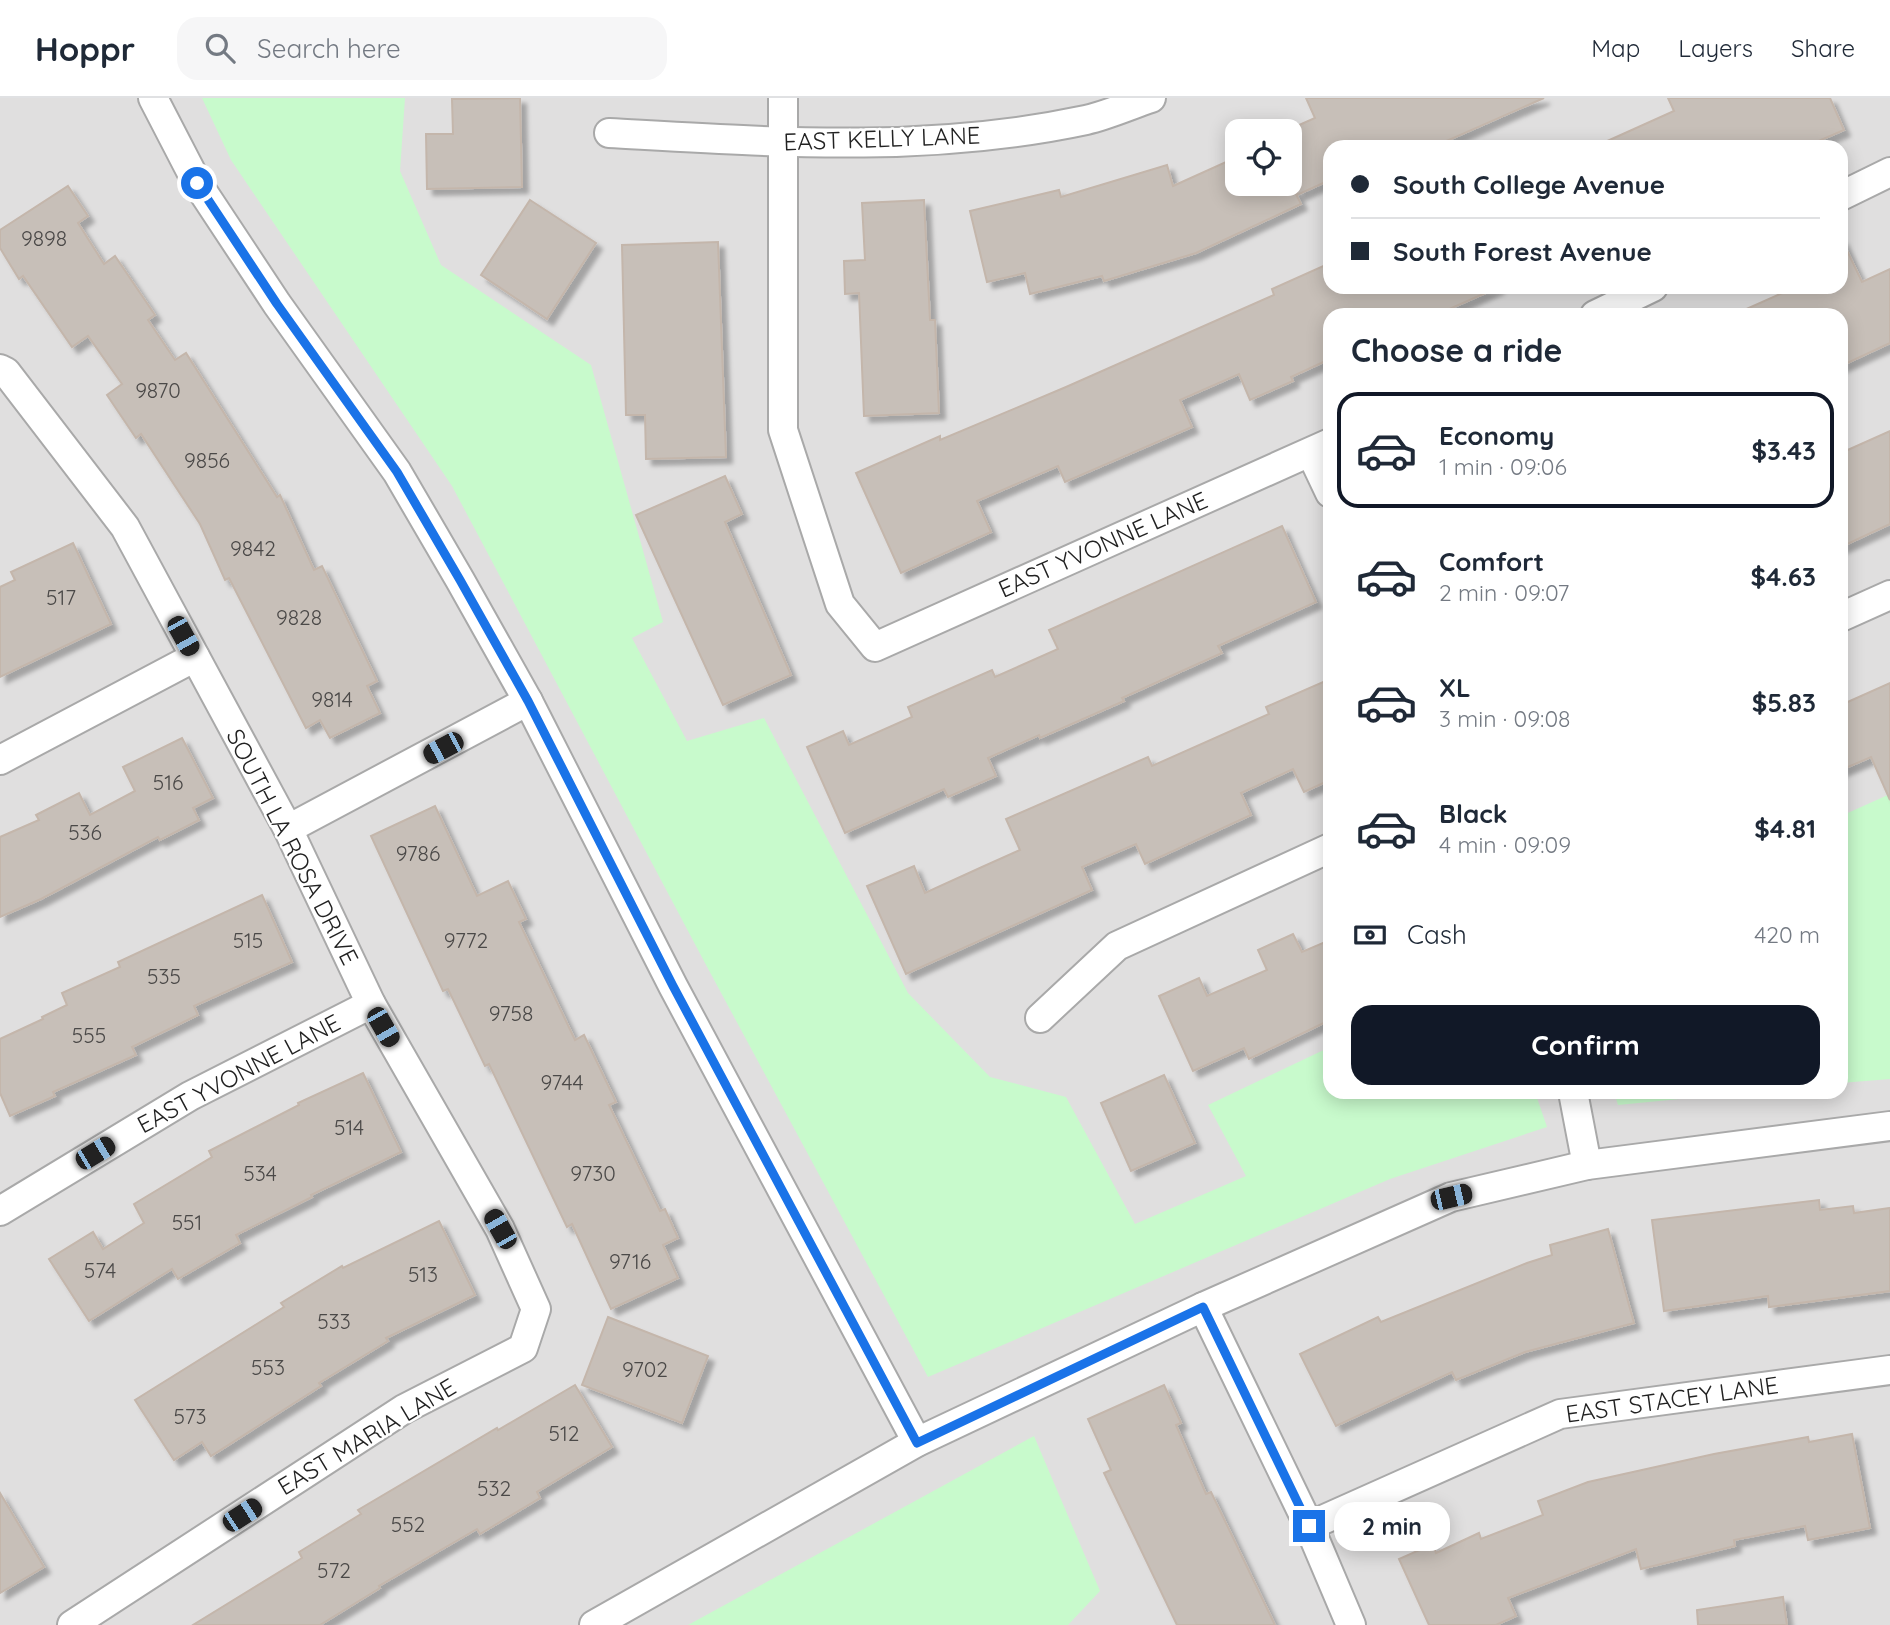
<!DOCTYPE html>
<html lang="en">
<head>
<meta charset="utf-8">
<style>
  :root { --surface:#fff; --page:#f6f6f7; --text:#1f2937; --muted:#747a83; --line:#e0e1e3; --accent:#111827 }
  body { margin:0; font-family:Quicksand,sans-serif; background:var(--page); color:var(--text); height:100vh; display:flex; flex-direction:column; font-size:26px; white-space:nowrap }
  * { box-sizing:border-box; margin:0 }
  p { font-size:23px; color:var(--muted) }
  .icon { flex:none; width:38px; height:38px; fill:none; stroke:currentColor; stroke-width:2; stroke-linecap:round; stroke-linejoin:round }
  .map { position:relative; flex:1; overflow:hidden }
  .drawer { position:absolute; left:1323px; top:210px; width:525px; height:791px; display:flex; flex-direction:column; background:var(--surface); border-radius:21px; box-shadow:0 4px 18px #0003 }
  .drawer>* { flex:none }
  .banner { position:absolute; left:1323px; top:42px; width:525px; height:154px; border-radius:21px; box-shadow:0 4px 18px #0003; display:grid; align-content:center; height:154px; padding:0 28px; background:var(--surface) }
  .tools { position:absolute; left:1225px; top:21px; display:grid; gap:14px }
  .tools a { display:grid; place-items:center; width:77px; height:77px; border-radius:14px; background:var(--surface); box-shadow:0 4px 18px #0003; font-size:35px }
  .end { position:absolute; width:32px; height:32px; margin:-16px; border:9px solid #1a73e8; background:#fff; box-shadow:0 0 0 4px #fff }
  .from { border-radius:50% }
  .bubble { position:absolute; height:49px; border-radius:21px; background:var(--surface); box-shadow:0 4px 18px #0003; font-size:23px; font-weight:700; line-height:49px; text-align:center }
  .car { position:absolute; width:21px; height:42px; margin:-21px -10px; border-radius:9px; box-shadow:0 0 5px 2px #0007; background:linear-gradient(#222 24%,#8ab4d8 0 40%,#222 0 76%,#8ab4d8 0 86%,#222 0) }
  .banner b { display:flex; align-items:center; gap:24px; height:66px; font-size:26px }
  .banner b+b { border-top:2px solid var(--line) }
  .banner i { width:18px; height:18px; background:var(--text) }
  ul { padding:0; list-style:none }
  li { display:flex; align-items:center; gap:21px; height:116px; margin:0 14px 10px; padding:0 14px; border:4px solid transparent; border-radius:21px }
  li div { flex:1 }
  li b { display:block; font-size:26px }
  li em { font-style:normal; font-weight:700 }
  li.on { border-color:var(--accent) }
  li>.icon { width:63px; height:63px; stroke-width:1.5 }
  h2 { padding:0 28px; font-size:32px; line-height:84px }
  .pay { display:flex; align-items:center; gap:18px; height:77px; padding:0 28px; font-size:26px }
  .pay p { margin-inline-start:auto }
  .button { display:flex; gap:14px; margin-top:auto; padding:14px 28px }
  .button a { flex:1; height:80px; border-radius:21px; background:var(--accent); color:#fff; font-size:28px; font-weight:700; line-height:80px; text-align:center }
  header { display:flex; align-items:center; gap:42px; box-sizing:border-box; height:98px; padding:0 35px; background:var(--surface); border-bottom:2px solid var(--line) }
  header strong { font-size:33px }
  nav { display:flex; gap:38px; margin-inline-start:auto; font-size:24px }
  .search { width:490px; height:63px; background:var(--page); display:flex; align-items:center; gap:18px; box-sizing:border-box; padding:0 24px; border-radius:21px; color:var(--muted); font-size:26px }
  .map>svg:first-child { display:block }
</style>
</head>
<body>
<header>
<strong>Hoppr</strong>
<div class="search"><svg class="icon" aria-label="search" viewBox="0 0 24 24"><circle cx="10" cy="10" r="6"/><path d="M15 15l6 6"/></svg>Search here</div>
<nav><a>Map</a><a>Layers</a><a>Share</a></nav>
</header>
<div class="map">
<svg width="1890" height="1527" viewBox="0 0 1890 1527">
  <defs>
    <filter id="shadow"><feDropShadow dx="6" dy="6" stdDeviation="2" flood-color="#0004"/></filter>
  </defs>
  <rect width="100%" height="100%" fill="#f2efe9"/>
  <!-- residential -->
  <path fill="#e0dfdf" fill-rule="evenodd" d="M 0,0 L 1890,0 L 1890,1527 L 0,1527 ZM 1237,33 L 1290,33 L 1290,86 L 1237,86 ZM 1330,49 L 1841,49 L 1841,189 L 1330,189 ZM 1330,217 L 1841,217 L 1841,994 L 1330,994 Z"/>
  <!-- park -->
  <g fill="#c8facc">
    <path d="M 202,0 L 405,0 L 400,73 L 441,167 L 591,267 L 663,524 L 632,540 L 687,643 L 764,620 L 908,895 L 990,979 L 1066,999 L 1135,1126 L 1246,1078 L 1208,1007 L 1330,949 L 1330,994 L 1535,994 L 1547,1029 L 1390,1081 L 928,1279 L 705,865 L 452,388 L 231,62 Z"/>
    <path d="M 1890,696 L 1890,981 L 1841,985 L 1841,718 Z"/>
    <path d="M 1614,994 L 1751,994 L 1618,1007 Z"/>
    <path d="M 1034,1338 L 1100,1493 L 1068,1527 L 688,1527 Z"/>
  </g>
  <!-- building -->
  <g fill="#c7bfb8" stroke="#c4b6ab" stroke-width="2" filter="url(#shadow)">
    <path d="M 520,0 L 522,89 L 427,91 L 426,36 L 453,36 L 452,1 Z"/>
    <path d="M 1306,0 L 1544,0 L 1433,49 L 1330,49 L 1330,82 L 1297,97 L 1297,28 L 1315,20 Z"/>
    <path d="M 1668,0 L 1830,0 L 1844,32 L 1805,49 L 1594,49 L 1674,13 Z"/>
    <path d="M 1237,59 L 1237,86 L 1291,86 L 1301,106 L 1196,155 L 1104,183 L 1102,178 L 1030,196 L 1025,175 L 987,184 L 970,113 L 1059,92 L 1061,99 L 1167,67 L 1173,88 Z"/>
    <path d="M 68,88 L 88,118 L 78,125 L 104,166 L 115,158 L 155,217 L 148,222 L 175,262 L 186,255 L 277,399 L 280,397 L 314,472 L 322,468 L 377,583 L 367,588 L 380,615 L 330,640 L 320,622 L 306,630 L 229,480 L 225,482 L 200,426 L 141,336 L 136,340 L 107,297 L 122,286 L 88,238 L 72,249 L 23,178 L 19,181 L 0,150 L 0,132 Z"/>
    <path d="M 530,102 L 596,145 L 547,221 L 481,177 Z"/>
    <path d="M 924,102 L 930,222 L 935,222 L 939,315 L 864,318 L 859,195 L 845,196 L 844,163 L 865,162 L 862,105 Z"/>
    <path d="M 1841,140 L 1862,184 L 1890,171 L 1890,245 L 1841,268 L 1841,217 L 1733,217 L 1796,189 L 1841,189 Z"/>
    <path d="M 718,144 L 726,359 L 646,361 L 645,317 L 626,317 L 622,147 Z"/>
    <path d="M 1330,165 L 1330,189 L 1499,189 L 1436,217 L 1330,217 L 1330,261 L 1291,279 L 1293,283 L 1250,302 L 1239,276 L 1180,302 L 1192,329 L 1065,384 L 1058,368 L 977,403 L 991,434 L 901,475 L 856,375 L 940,338 L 940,342 L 1066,289 L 1274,197 L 1272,191 Z"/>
    <path d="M 1890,333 L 1890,426 L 1841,449 L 1841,355 Z"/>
    <path d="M 725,378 L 742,416 L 725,424 L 791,577 L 723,607 L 636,417 Z"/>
    <path d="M 1282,428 L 1316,504 L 1218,548 L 1222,555 L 1122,600 L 1124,603 L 1040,640 L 1039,637 L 988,660 L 996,678 L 948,699 L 944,691 L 845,735 L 807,649 L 843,633 L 849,647 L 912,619 L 908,609 L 992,572 L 995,579 L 1058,551 L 1049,532 Z"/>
    <path d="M 73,445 L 111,526 L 0,579 L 0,489 L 15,482 L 11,474 Z"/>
    <path d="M 1330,581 L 1330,682 L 1304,694 L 1293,671 L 1241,695 L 1251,717 L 1145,766 L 1136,746 L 1082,769 L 1092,792 L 906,876 L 867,788 L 914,768 L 925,795 L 982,769 L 1020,752 L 1006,721 L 1148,659 L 1152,668 L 1269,616 L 1266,609 Z"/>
    <path d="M 1890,585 L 1890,702 L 1871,659 L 1841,672 L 1841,607 Z"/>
    <path d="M 182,640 L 213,700 L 193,710 L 199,722 L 160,742 L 158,739 L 41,801 L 0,819 L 0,739 L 39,722 L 36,717 L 79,695 L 90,717 L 135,693 L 123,669 Z"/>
    <path d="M 435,708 L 477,798 L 508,783 L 526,821 L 519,824 L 575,942 L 584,937 L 616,1004 L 609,1007 L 660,1113 L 665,1111 L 678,1140 L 663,1147 L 678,1180 L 611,1211 L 572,1126 L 567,1129 L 489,966 L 485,968 L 448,891 L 443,893 L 371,738 Z"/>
    <path d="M 262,797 L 292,864 L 194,908 L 198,917 L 132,949 L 136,957 L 53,994 L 55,998 L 10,1018 L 0,995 L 0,941 L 43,921 L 42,919 L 67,907 L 62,895 L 120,869 L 118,864 Z"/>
    <path d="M 1293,836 L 1302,854 L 1330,842 L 1330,922 L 1249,961 L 1244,950 L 1193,973 L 1159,898 L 1199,880 L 1207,898 L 1267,872 L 1258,852 Z"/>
    <path d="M 363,975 L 401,1054 L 311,1097 L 312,1099 L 236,1137 L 240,1145 L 178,1181 L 172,1171 L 89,1223 L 49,1161 L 93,1134 L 103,1151 L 144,1125 L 134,1106 L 212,1059 L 209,1053 L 299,1007 L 298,1005 Z"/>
    <path d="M 1164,977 L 1195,1045 L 1131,1073 L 1101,1005 Z"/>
    <path d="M 1819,1102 L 1820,1112 L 1853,1108 L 1854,1115 L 1890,1110 L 1890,1193 L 1769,1209 L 1768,1198 L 1664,1213 L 1652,1122 Z"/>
    <path d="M 439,1123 L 475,1197 L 386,1240 L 388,1243 L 319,1285 L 321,1288 L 211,1358 L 202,1344 L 174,1362 L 135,1302 L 284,1209 L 281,1205 L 342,1168 L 343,1170 Z"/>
    <path d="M 1608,1131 L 1634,1225 L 1525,1254 L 1456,1282 L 1452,1274 L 1336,1328 L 1300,1256 L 1378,1219 L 1381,1224 L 1527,1165 L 1552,1157 L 1550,1147 Z"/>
    <path d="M 608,1219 L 708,1258 L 682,1325 L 582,1287 Z"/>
    <path d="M 575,1287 L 612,1349 L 537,1394 L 540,1400 L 480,1436 L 477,1431 L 379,1488 L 380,1490 L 320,1527 L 193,1527 L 302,1460 L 299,1454 L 361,1416 L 358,1412 L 497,1330 L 498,1332 Z"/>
    <path d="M 1164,1287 L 1181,1325 L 1176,1327 L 1206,1396 L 1211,1394 L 1275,1527 L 1177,1527 L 1104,1375 L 1111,1372 L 1088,1321 Z"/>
    <path d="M 1852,1336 L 1870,1430 L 1808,1442 L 1805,1428 L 1734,1442 L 1735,1448 L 1641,1471 L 1636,1451 L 1508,1500 L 1516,1518 L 1496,1527 L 1429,1527 L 1399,1461 L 1433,1446 L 1436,1455 L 1479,1435 L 1481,1441 L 1543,1417 L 1538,1403 L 1588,1384 L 1714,1356 L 1808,1339 L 1809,1344 Z"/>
    <path d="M 0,1395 L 44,1469 L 0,1495 Z"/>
    <path d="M 1783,1499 L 1787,1527 L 1698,1527 L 1697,1512 Z"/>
  </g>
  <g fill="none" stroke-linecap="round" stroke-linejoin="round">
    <defs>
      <g id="minor">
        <path d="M 153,0 L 197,85 L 277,206 L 397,374 L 460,482 L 528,603 L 673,888 L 917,1344"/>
        <path d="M 783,0 L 783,332 L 840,506 L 875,549 L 1330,345"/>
        <path d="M 609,35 C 770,44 926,56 1086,22 C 1108,17 1130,7 1151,0"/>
        <path d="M 1841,98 L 1890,74"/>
        <path d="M 1595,217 L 1653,189"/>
        <path d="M 0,271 L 6,274 L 125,429 L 288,731 L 371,906 L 500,1131 L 536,1211 L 523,1250 L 404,1311 L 72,1527"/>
        <path d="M 1311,355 L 1330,395"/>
        <path d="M 1841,519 L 1890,497"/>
        <path d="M 0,662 L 195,559"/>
        <path d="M 288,731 L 528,603"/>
        <path d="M 1040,920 L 1117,848 L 1330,750"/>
        <path d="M 1573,994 L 1587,1067"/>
        <path d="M 0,1113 L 190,998 L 371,906"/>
        <path d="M 1203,1209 L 1309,1428 L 1351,1527"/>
        <path d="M 1309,1428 L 1560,1316 L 1890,1272"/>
        <path d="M 594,1527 L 917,1344 L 1203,1209 L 1451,1099 L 1587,1067 L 1890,1028"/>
      </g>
    </defs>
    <!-- minor casing -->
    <use href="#minor" stroke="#a9a9a9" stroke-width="32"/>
    <!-- minor -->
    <use href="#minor" stroke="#fff" stroke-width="28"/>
  </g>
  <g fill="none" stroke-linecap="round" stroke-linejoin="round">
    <!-- route -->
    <path stroke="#1a73e8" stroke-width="9" d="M 197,85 L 277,206 L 397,374 L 460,482 L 528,603 L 673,888 L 917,1345 L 1203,1209 L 1309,1428"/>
  </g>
  <g text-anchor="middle" stroke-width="5" stroke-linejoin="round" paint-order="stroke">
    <!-- number labels -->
    <g font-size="21" fill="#4b4948">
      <text x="44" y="148">9898</text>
      <text x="158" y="300">9870</text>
      <text x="207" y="370">9856</text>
      <text x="253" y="458">9842</text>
      <text x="61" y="507">517</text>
      <text x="299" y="527">9828</text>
      <text x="332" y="609">9814</text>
      <text x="168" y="692">516</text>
      <text x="85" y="742">536</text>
      <text x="418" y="763">9786</text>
      <text x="248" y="850">515</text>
      <text x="466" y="850">9772</text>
      <text x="164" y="886">535</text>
      <text x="511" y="923">9758</text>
      <text x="89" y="945">555</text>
      <text x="562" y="992">9744</text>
      <text x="349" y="1037">514</text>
      <text x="260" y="1083">534</text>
      <text x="593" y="1083">9730</text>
      <text x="187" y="1132">551</text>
      <text x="630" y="1171">9716</text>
      <text x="100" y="1180">574</text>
      <text x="423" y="1184">513</text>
      <text x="334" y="1231">533</text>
      <text x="268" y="1277">553</text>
      <text x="645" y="1279">9702</text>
      <text x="190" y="1326">573</text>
      <text x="564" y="1343">512</text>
      <text x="494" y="1398">532</text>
      <text x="408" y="1434">552</text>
      <text x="334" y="1480">572</text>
    </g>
    <!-- street labels -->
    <g font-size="24" fill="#222" stroke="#fff">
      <text transform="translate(882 41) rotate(-2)" y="8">EAST KELLY LANE</text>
      <text transform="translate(1103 447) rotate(-24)" y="8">EAST YVONNE LANE</text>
      <text transform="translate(292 749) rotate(63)" y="8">SOUTH LA ROSA DRIVE</text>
      <text transform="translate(239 976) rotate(-28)" y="8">EAST YVONNE LANE</text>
      <text transform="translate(1672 1302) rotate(-8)" y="8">EAST STACEY LANE</text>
      <text transform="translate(367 1339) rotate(-31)" y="8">EAST MARIA LANE</text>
    </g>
  </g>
</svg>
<div class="tools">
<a><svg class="icon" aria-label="locate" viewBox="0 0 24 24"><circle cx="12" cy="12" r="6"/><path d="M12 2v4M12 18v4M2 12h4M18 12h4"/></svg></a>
</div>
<i class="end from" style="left:197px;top:85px"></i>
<i class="end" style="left:1309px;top:1428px"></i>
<div class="bubble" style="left:1334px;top:1404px;width:116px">2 min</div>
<i class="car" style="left:183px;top:538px;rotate:151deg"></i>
<i class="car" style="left:443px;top:650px;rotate:242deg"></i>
<i class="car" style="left:383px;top:929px;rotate:150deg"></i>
<i class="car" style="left:95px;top:1055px;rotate:59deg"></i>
<i class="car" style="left:1451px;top:1099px;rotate:77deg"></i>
<i class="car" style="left:500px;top:1131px;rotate:330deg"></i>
<i class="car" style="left:242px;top:1417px;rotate:57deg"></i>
<div class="banner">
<b><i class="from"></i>South College Avenue</b>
<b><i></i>South Forest Avenue</b>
</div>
<section class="drawer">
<h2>Choose a ride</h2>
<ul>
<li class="on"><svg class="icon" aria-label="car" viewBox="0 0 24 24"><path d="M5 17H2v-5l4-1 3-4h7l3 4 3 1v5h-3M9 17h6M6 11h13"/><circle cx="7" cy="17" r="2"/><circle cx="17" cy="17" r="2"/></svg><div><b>Economy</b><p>1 min · 09:06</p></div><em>$3.43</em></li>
<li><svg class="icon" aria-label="car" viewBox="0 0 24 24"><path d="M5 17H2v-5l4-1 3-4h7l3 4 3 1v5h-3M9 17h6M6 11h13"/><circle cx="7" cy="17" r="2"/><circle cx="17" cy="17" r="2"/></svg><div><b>Comfort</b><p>2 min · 09:07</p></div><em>$4.63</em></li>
<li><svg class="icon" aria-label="car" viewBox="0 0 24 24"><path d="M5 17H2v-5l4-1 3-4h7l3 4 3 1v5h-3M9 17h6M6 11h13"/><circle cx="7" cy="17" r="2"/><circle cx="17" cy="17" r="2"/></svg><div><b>XL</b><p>3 min · 09:08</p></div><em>$5.83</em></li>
<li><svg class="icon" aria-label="car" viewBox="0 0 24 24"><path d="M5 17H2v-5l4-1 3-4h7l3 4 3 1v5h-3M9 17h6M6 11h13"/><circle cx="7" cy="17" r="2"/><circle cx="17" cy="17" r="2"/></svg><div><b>Black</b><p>4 min · 09:09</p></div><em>$4.81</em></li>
</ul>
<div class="pay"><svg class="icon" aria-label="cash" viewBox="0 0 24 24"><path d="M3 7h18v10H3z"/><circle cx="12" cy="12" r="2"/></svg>Cash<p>420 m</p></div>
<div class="button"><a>Confirm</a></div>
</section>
</div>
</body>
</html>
